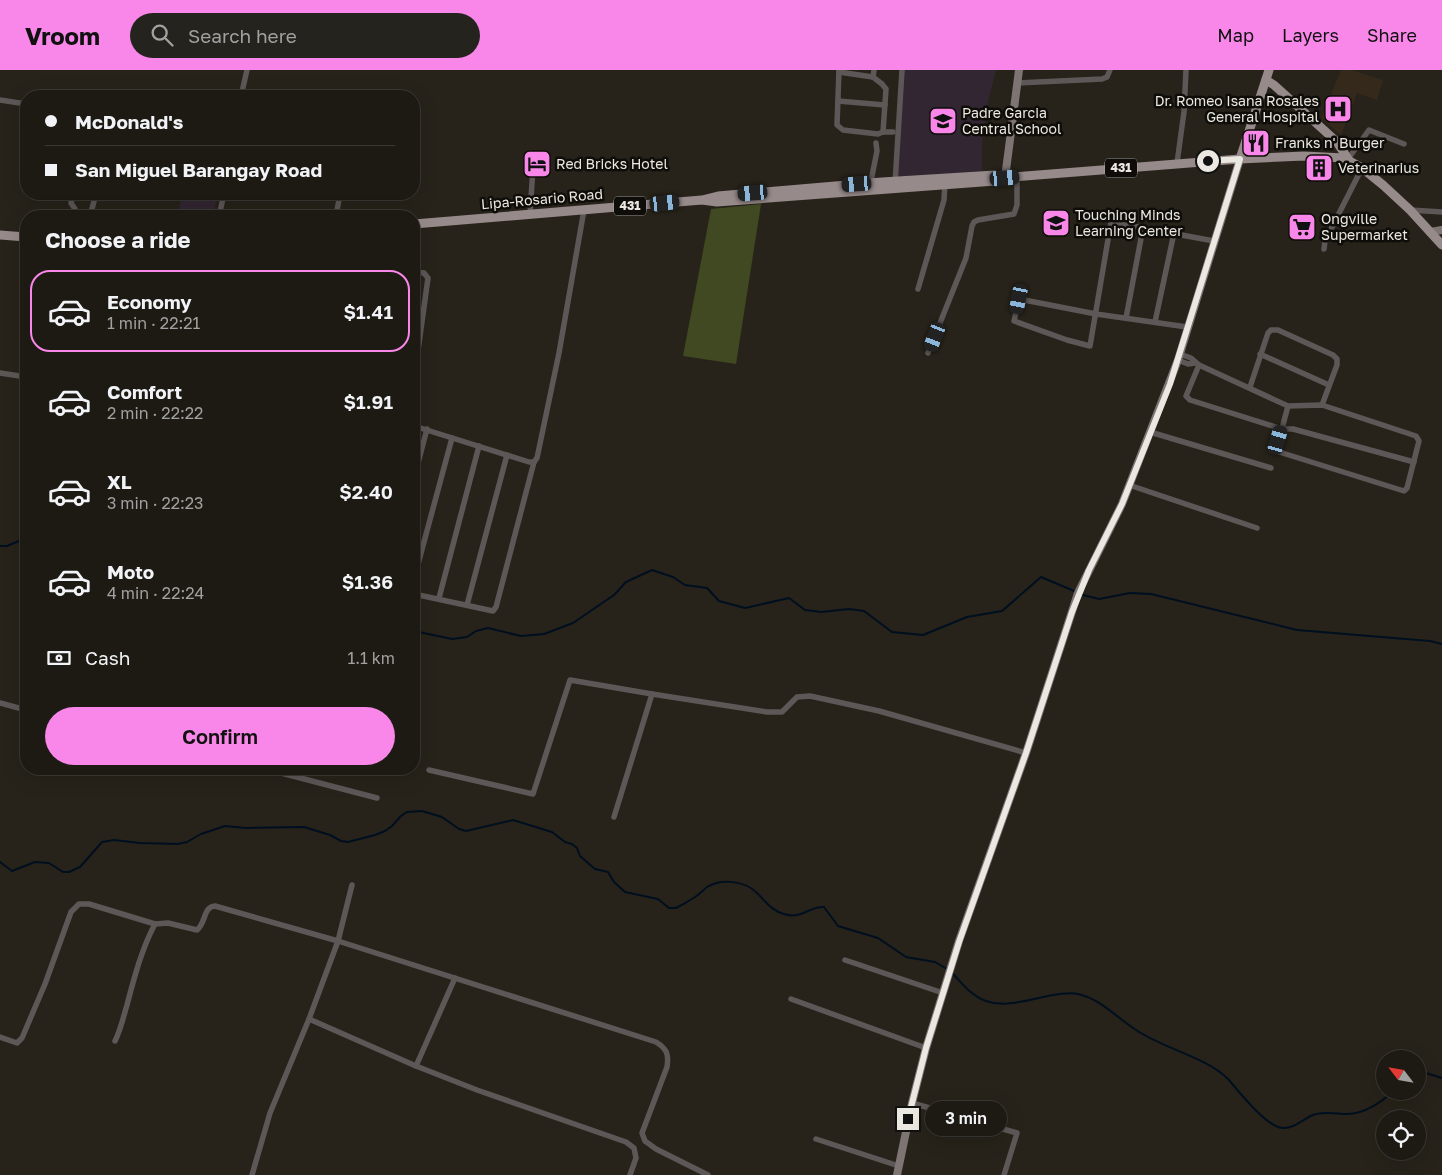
<!DOCTYPE html>
<html lang="en">
<head>
<meta charset="utf-8">
<style>
  :root { --surface:#1d1a14; --page:#25231d; --text:#f1f3f6; --muted:#a0a1a0; --line:#3b3834; --accent:#f987e9 }
  body { margin:0; font-family:"Golos Text",sans-serif; background:var(--page); color:var(--text); height:100vh; display:flex; flex-direction:column; font-size:19px; white-space:nowrap }
  * { box-sizing:border-box; margin:0 }
  p { font-size:16px; color:var(--muted) }
  .icon { flex:none; width:28px; height:28px; fill:none; stroke:currentColor; stroke-width:2; stroke-linecap:round; stroke-linejoin:round }
  .map { position:relative; flex:1; overflow:hidden }
  .side { position:absolute; left:20px; top:140px; width:400px; height:565px; display:flex; flex-direction:column; background:var(--surface); border-radius:20px; box-shadow:0 5px 20px #0002,0 0 0 1px var(--line) }
  .side>* { flex:none }
  .banner { position:absolute; left:20px; top:20px; width:400px; height:110px; border-radius:20px; box-shadow:0 5px 20px #0002,0 0 0 1px var(--line); display:grid; align-content:center; height:110px; padding:0 25px; background:var(--surface) }
  .needle { width:32px; rotate:301deg }
  .controls { position:absolute; left:1376px; top:980px; display:grid; gap:10px }
  .controls a { display:grid; place-items:center; width:50px; height:50px; border-radius:50%; background:var(--surface); box-shadow:0 5px 20px #0002,0 0 0 1px var(--line); font-size:25px }
  .end { position:absolute; width:22px; height:22px; margin:-11px; border:6px solid #ebe8e1; background:#111; box-shadow:0 0 0 2px #111 }
  .from { border-radius:50% }
  .bubble { position:absolute; height:35px; border-radius:18px; background:var(--surface); box-shadow:0 5px 20px #0002,0 0 0 1px var(--line); font-size:16px; font-weight:600; line-height:35px; text-align:center }
  .car { position:absolute; width:15px; height:30px; margin:-15px -8px; border-radius:6px; box-shadow:0 0 4px 1px #0007; background:linear-gradient(#222 24%,#8ab4d8 0 40%,#222 0 76%,#8ab4d8 0 86%,#222 0) }
  .banner b { display:flex; align-items:center; gap:18px; height:48px; font-size:19px }
  .banner b+b { border-top:1px solid var(--line) }
  .banner i { width:12px; height:12px; background:var(--text) }
  ul { padding:0; list-style:none }
  li { display:flex; align-items:center; gap:15px; height:82px; margin:0 10px 8px; padding:0 15px; border:2px solid transparent; border-radius:20px }
  li div { flex:1 }
  li b { display:block; font-size:19px }
  li em { font-style:normal; font-weight:600 }
  li.selected { border-color:var(--accent) }
  li>.icon { width:45px; height:45px; stroke-width:1.5 }
  h2 { padding:0 25px; font-size:22px; line-height:60px }
  .pay { display:flex; align-items:center; gap:12px; height:55px; padding:0 25px; font-size:19px }
  .pay p { margin-inline-start:auto }
  .button { display:flex; gap:10px; margin-top:auto; padding:10px 25px }
  .button a { flex:1; height:58px; border-radius:30px; background:var(--accent); color:#111; font-size:20px; font-weight:600; line-height:58px; text-align:center }
  header { display:flex; align-items:center; gap:30px; box-sizing:border-box; height:70px; padding:0 25px; background:var(--accent); color:#111 }
  header strong { font-size:24px }
  nav { display:flex; gap:28px; margin-inline-start:auto; font-size:18px }
  .search { width:350px; height:45px; background:var(--page); display:flex; align-items:center; gap:12px; box-sizing:border-box; padding:0 18px; border-radius:28px; color:var(--muted); font-size:19px }
  .map>svg:first-child { display:block }
</style>
</head>
<body>
<header>
<strong>Vroom</strong>
<div class="search"><svg class="icon" aria-label="search" viewBox="0 0 24 24"><circle cx="10" cy="10" r="6"/><path d="M15 15l6 6"/></svg>Search here</div>
<nav><a>Map</a><a>Layers</a><a>Share</a></nav>
</header>
<div class="map">
<svg width="1442" height="1105" viewBox="0 0 1442 1105">
  <rect width="100%" height="100%" fill="#27231a"/>
  <!-- education -->
  <g fill="#332633">
    <path d="M 904,0 L 996,0 L 989,27 L 982,74 L 982,101 L 896,109 Z"/>
    <path d="M 182,124 L 218,124 L 213,146 L 178,146 Z"/>
  </g>
  <!-- medical -->
  <path fill="#35291b" d="M 1341,0 L 1351,0 L 1383,10 L 1377,30 L 1357,23 L 1341,65 L 1321,48 Z"/>
  <!-- green -->
  <path fill="#404921" d="M 761,134 L 736,294 L 683,286 L 711,139 Z"/>
  <g fill="none" stroke-linecap="round" stroke-linejoin="round">
    <!-- stream -->
    <g stroke="#000f1f" stroke-width="2">
      <path d="M 0,476 L 7,476 L 26,468"/>
      <path d="M 1083,525 L 1099,529 L 1130,523 L 1151,524 L 1297,560 L 1430,571 L 1442,574"/>
      <path d="M 414,561 L 452,569 L 467,567 L 476,561 L 488,558 L 521,566 L 544,564 L 573,553 L 614,525 L 626,512 L 652,500 L 673,507 L 685,515 L 707,518 L 719,531 L 745,538 L 789,528 L 805,540 L 821,542 L 849,539 L 864,541 L 892,562 L 923,565 L 967,547 L 1002,541 L 1041,507 L 1074,521"/>
      <path d="M 0,792 L 12,801 L 35,792 L 49,793 L 63,802 L 69,802 L 80,797 L 102,772 L 114,770 L 140,773 L 178,774 L 187,772 L 201,764 L 225,756 L 246,758 L 304,757 L 330,765 L 341,771 L 348,772 L 375,765 L 385,761 L 392,756 L 401,746 L 407,742 L 422,741 L 442,747 L 459,759 L 466,761 L 513,750 L 552,762 L 565,772 L 572,774 L 577,778 L 580,786 L 595,799 L 608,802 L 614,812 L 625,822 L 658,829 L 669,838 L 676,838 C 682,835 689,831 695,827 C 700,824 703,820 707,817 C 722,808 745,811 757,823 C 765,831 772,841 784,844 C 801,850 809,836 824,837 L 838,856 L 878,868 L 906,887 L 935,892 L 947,899"/>
      <path d="M 953,904 C 960,911 965,918 972,923 C 994,942 1023,931 1048,926 C 1059,924 1068,922 1078,924 C 1101,929 1117,948 1136,960 C 1164,979 1207,987 1229,1010 C 1240,1023 1266,1056 1282,1058 C 1294,1059 1303,1049 1313,1045 C 1323,1041 1337,1044 1347,1044 C 1365,1044 1381,1032 1394,1021"/>
      <path d="M 1418,1004 L 1426,1003 L 1442,1008"/>
    </g>
    <!-- street -->
    <g stroke="#5e5757" stroke-width="5.5">
      <path d="M 839,0 L 837,55 L 843,60 L 878,64 L 883,62 L 893,62"/>
      <path d="M 874,0 L 873,7 L 882,14 L 886,19 L 883,62"/>
      <path d="M 839,2 L 873,7"/>
      <path d="M 1017,13 L 1102,9 L 1107,7 L 1110,0"/>
      <path d="M 241,26 L 247,0"/>
      <path d="M 0,30 L 26,34"/>
      <path d="M 838,31 L 885,35"/>
      <path d="M 1348,89 L 1369,60 L 1404,74"/>
      <path d="M 1177,93 L 1184,42 L 1186,0"/>
      <path d="M 895,114 L 902,0"/>
      <path d="M 870,116 L 877,81 L 876,73"/>
      <path d="M 73,124 L 71,133 L 75,139 L 74,146"/>
      <path d="M 1410,140 L 1442,142"/>
      <path d="M 530,144 L 533,97"/>
      <path d="M 90,146 L 96,124"/>
      <path d="M 219,146 L 224,124"/>
      <path d="M 336,146 L 340,124"/>
      <path d="M 1324,179 L 1325,171 L 1362,98"/>
      <path d="M 414,202 L 424,203 L 428,208 L 416,295 L 414,298"/>
      <path d="M 918,219 L 944,130 L 945,112"/>
      <path d="M 1126,248 L 1143,158"/>
      <path d="M 1155,252 L 1174,163"/>
      <path d="M 1187,257 L 1096,244 L 1019,229 L 1014,251 L 1067,270 L 1090,276 L 1111,152 L 1214,171"/>
      <path d="M 928,283 L 966,188 L 972,156 L 974,152 L 978,150 L 1014,144 L 1017,135 L 1017,107"/>
      <path d="M 1180,284 L 1191,288 L 1199,295 L 1288,336 L 1322,335 L 1416,366 L 1419,371 L 1407,418 L 1404,421 L 1276,381 L 1288,336"/>
      <path d="M 1260,284 L 1329,315"/>
      <path d="M 1178,290 L 1188,294 L 1195,293"/>
      <path d="M 1199,295 L 1186,326 L 1190,330 L 1282,359 L 1293,359 L 1414,392"/>
      <path d="M 0,303 L 26,307"/>
      <path d="M 1250,317 L 1268,263 L 1271,260 L 1278,260 L 1333,285 L 1337,289 L 1337,295 L 1322,335"/>
      <path d="M 414,356 L 529,392 L 534,392"/>
      <path d="M 1150,362 L 1271,398"/>
      <path d="M 414,408 L 427,359"/>
      <path d="M 1129,415 L 1257,458"/>
      <path d="M 414,509 L 452,368"/>
      <path d="M 414,524 L 493,541 L 496,537 L 534,392 L 537,388 L 559,283 L 584,140"/>
      <path d="M 439,528 L 479,376"/>
      <path d="M 467,535 L 507,385"/>
      <path d="M 0,633 L 26,640"/>
      <path d="M 266,699 L 377,728"/>
      <path d="M 429,700 L 533,724 L 570,610 L 652,624"/>
      <path d="M 614,747 L 652,624 L 767,642 L 782,642 L 797,627 L 810,626 L 879,641 L 1026,683"/>
      <path d="M 845,890 L 943,923"/>
      <path d="M 791,929 L 926,978"/>
      <path d="M 309,949 L 416,996 L 477,1020 L 626,1072 L 634,1078 L 636,1088 L 630,1105"/>
      <path d="M 0,967 L 17,973 L 22,968 L 45,914 L 71,842 L 79,834 L 89,834 L 155,854"/>
      <path d="M 115,971 C 121,959 123,948 127,935 C 134,908 142,878 155,854 L 168,853 L 197,860 C 206,853 203,837 215,836 L 338,871 L 656,972 C 667,979 669,984 667,997 L 642,1063 L 645,1071 L 656,1079 L 708,1105"/>
      <path d="M 416,996 L 455,908"/>
      <path d="M 912,1033 L 1017,1063 L 1004,1105"/>
      <path d="M 816,1069 L 899,1096"/>
      <path d="M 252,1105 L 270,1043 L 309,949 L 338,871 L 352,815"/>
    </g>
    <!-- secondary -->
    <g stroke="#7e7474" stroke-width="8">
      <path d="M 1005,108 L 1019,0"/>
      <path d="M 1430,162 L 1442,160"/>
      <path d="M 897,1105 L 912,1033 L 926,978 L 959,871 L 1026,683 L 1078,523 L 1122,434 L 1178,290 L 1240,89"/>
    </g>
    <!-- primary -->
    <g stroke="#978a8a" stroke-width="9">
      <path d="M 1266,10 L 1274,15 L 1337,72 L 1348,89"/>
      <path d="M 1240,89 L 1269,0"/>
      <path d="M 1001,108 L 1240,89 L 1304,86 L 1344,88 L 1362,98 L 1383,115 L 1410,140 L 1442,175"/>
      <path d="M 414,154 L 665,133 L 702,130 L 718,126 L 882,112 L 995,105 L 1001,108 L 995,111 L 717,132 L 702,130"/>
      <path d="M 0,165 L 26,167"/>
    </g>
  </g>
  <g fill="none" stroke-linecap="round" stroke-linejoin="round">
    <!-- route -->
    <path stroke="#ebe8e1" stroke-width="6" d="M 908,1049 L 926,978 L 959,872 L 1026,683 L 1072,542 L 1089,500 L 1122,434 L 1170,314 L 1240,89 L 1208,91"/>
  </g>
  <!-- icons -->
  <defs>
    <symbol id="hospital-square" viewBox="-11 -11 22 22"><rect x="-9" y="-9" width="18" height="18" rx="4" fill="#f987e9" stroke="#0f0d09"/><path d="M-5-5h3v3.5h4V-5h3V5h-3V1.5h-4V5h-3Z" fill="#111"/></symbol>
    <symbol id="school-square" viewBox="-11 -11 22 22"><rect x="-9" y="-9" width="18" height="18" rx="4" fill="#f987e9" stroke="#0f0d09"/><path d="M0-5L7-2L0 1L-7-2ZM-4 1L0 2.5L4 1V4Q0 6-4 4Z" fill="#111"/></symbol>
    <symbol id="restaurant-square" viewBox="-11 -11 22 22"><rect x="-9" y="-9" width="18" height="18" rx="4" fill="#f987e9" stroke="#0f0d09"/><path d="M-5-6h1v4h1v-4h1v4h1v-4h1v5L-1.5 .5V6h-2V.5L-5-1ZM5-6V6H3V1.5H1.5Q1.5-4 5-6Z" fill="#111"/></symbol>
    <symbol id="hotel-square" viewBox="-11 -11 22 22"><rect x="-9" y="-9" width="18" height="18" rx="4" fill="#f987e9" stroke="#0f0d09"/><path d="M-6-4.5h1.5V1H6V5H4.5V3h-9V5H-6ZM-4 0a1.8 1.8 0 1 1 3.6 0ZM.5 0V-2.5h3Q6-2.5 6 0Z" fill="#111"/></symbol>
    <symbol id="building-square" viewBox="-11 -11 22 22"><rect x="-9" y="-9" width="18" height="18" rx="4" fill="#f987e9" stroke="#0f0d09"/><path d="M-4-6H4V6H1V3H-1V6H-4ZM-2.5-4.3h1.7v1.8h-1.7ZM.8-4.3h1.7v1.8H.8ZM-2.5-1h1.7V.8h-1.7ZM.8-1h1.7V.8H.8Z" fill="#111"/></symbol>
    <symbol id="supermarket-square" viewBox="-11 -11 22 22"><rect x="-9" y="-9" width="18" height="18" rx="4" fill="#f987e9" stroke="#0f0d09"/><path d="M-6-5.5h2.5l.6 2H6L4.5 2H-2.5L-4.4-4H-6ZM-1.5 3.2a1.3 1.3 0 1 0 .1 0ZM3 3.2a1.3 1.3 0 1 0 .1 0Z" fill="#111"/></symbol>
  </defs>
  <g fill-rule="evenodd">
    <use href="#hospital-square" x="1322" y="23" width="32" height="32"/>
    <use href="#school-square" x="927" y="35" width="32" height="32"/>
    <use href="#restaurant-square" x="1240" y="57" width="32" height="32"/>
    <use href="#hotel-square" x="521" y="78" width="32" height="32"/>
    <use href="#building-square" x="1303" y="82" width="32" height="32"/>
    <use href="#school-square" x="1040" y="137" width="32" height="32"/>
    <use href="#supermarket-square" x="1286" y="141" width="32" height="32"/>
  </g>
  <g text-anchor="middle" stroke-width="5" stroke-linejoin="round" paint-order="stroke">
    <!-- shield labels -->
    <g fill="#0f0d09" stroke="#a9a6a0" stroke-width="1">
      <rect x="1105" y="88.5" width="32" height="19" rx="4"/>
      <rect x="614" y="126.5" width="32" height="19" rx="4"/>
    </g>
    <g font-size="12" font-weight="bold" fill="#ebe8e1">
      <text x="1121" y="102">431</text>
      <text x="630" y="140">431</text>
    </g>
    <!-- poi labels -->
    <g font-size="14" fill="#ebe8e1" stroke="#0f0d09" text-anchor="start">
      <text x="1319" y="36" text-anchor="end">Dr. Romeo Isana Rosales<tspan x="1319" dy="16">General Hospital</tspan></text>
      <text x="962" y="48">Padre Garcia<tspan x="962" dy="16">Central School</tspan></text>
      <text x="1275" y="78">Franks n' Burger</text>
      <text x="556" y="99">Red Bricks Hotel</text>
      <text x="1338" y="103">Veterinarius</text>
      <text x="1075" y="150">Touching Minds<tspan x="1075" dy="16">Learning Center</tspan></text>
      <text x="1321" y="154">Ongville<tspan x="1321" dy="16">Supermarket</tspan></text>
    </g>
    <!-- street labels -->
    <g font-size="14" fill="#ebe8e1" stroke="#0f0d09">
      <text transform="translate(542 129) rotate(-5)" y="5">Lipa-Rosario Road</text>
    </g>
  </g>
</svg>
<div class="controls">
<a><svg class="needle" viewBox="-14 -14 28 28"><path d="M0-13l5 13h-10z" fill="#e53935"/><path d="M0 13l5-13h-10z" fill="#a0a1a0"/></svg></a>
<a><svg class="icon" aria-label="locate" viewBox="0 0 24 24"><circle cx="12" cy="12" r="6"/><path d="M12 2v4M12 18v4M2 12h4M18 12h4"/></svg></a>
</div>
<i class="end from" style="left:1208px;top:91px"></i>
<i class="end" style="left:908px;top:1049px"></i>
<div class="bubble" style="left:925px;top:1031px;width:82px">3 min</div>
<i class="car" style="left:1005px;top:108px;rotate:85deg"></i>
<i class="car" style="left:857px;top:114px;rotate:266deg"></i>
<i class="car" style="left:753px;top:123px;rotate:265deg"></i>
<i class="car" style="left:665px;top:133px;rotate:84deg"></i>
<i class="car" style="left:1019px;top:229px;rotate:191deg"></i>
<i class="car" style="left:935px;top:267px;rotate:201deg"></i>
<i class="car" style="left:1278px;top:370px;rotate:16deg"></i>
<div class="banner">
<b><i class="from"></i>McDonald's</b>
<b><i></i>San Miguel Barangay Road</b>
</div>
<section class="side">
<h2>Choose a ride</h2>
<ul>
<li class="selected"><svg class="icon" aria-label="car" viewBox="0 0 24 24"><path d="M5 17H2v-5l4-1 3-4h7l3 4 3 1v5h-3M9 17h6M6 11h13"/><circle cx="7" cy="17" r="2"/><circle cx="17" cy="17" r="2"/></svg><div><b>Economy</b><p>1 min · 22:21</p></div><em>$1.41</em></li>
<li><svg class="icon" aria-label="car" viewBox="0 0 24 24"><path d="M5 17H2v-5l4-1 3-4h7l3 4 3 1v5h-3M9 17h6M6 11h13"/><circle cx="7" cy="17" r="2"/><circle cx="17" cy="17" r="2"/></svg><div><b>Comfort</b><p>2 min · 22:22</p></div><em>$1.91</em></li>
<li><svg class="icon" aria-label="car" viewBox="0 0 24 24"><path d="M5 17H2v-5l4-1 3-4h7l3 4 3 1v5h-3M9 17h6M6 11h13"/><circle cx="7" cy="17" r="2"/><circle cx="17" cy="17" r="2"/></svg><div><b>XL</b><p>3 min · 22:23</p></div><em>$2.40</em></li>
<li><svg class="icon" aria-label="car" viewBox="0 0 24 24"><path d="M5 17H2v-5l4-1 3-4h7l3 4 3 1v5h-3M9 17h6M6 11h13"/><circle cx="7" cy="17" r="2"/><circle cx="17" cy="17" r="2"/></svg><div><b>Moto</b><p>4 min · 22:24</p></div><em>$1.36</em></li>
</ul>
<div class="pay"><svg class="icon" aria-label="cash" viewBox="0 0 24 24"><path d="M3 7h18v10H3z"/><circle cx="12" cy="12" r="2"/></svg>Cash<p>1.1 km</p></div>
<div class="button"><a>Confirm</a></div>
</section>
</div>
</body>
</html>
